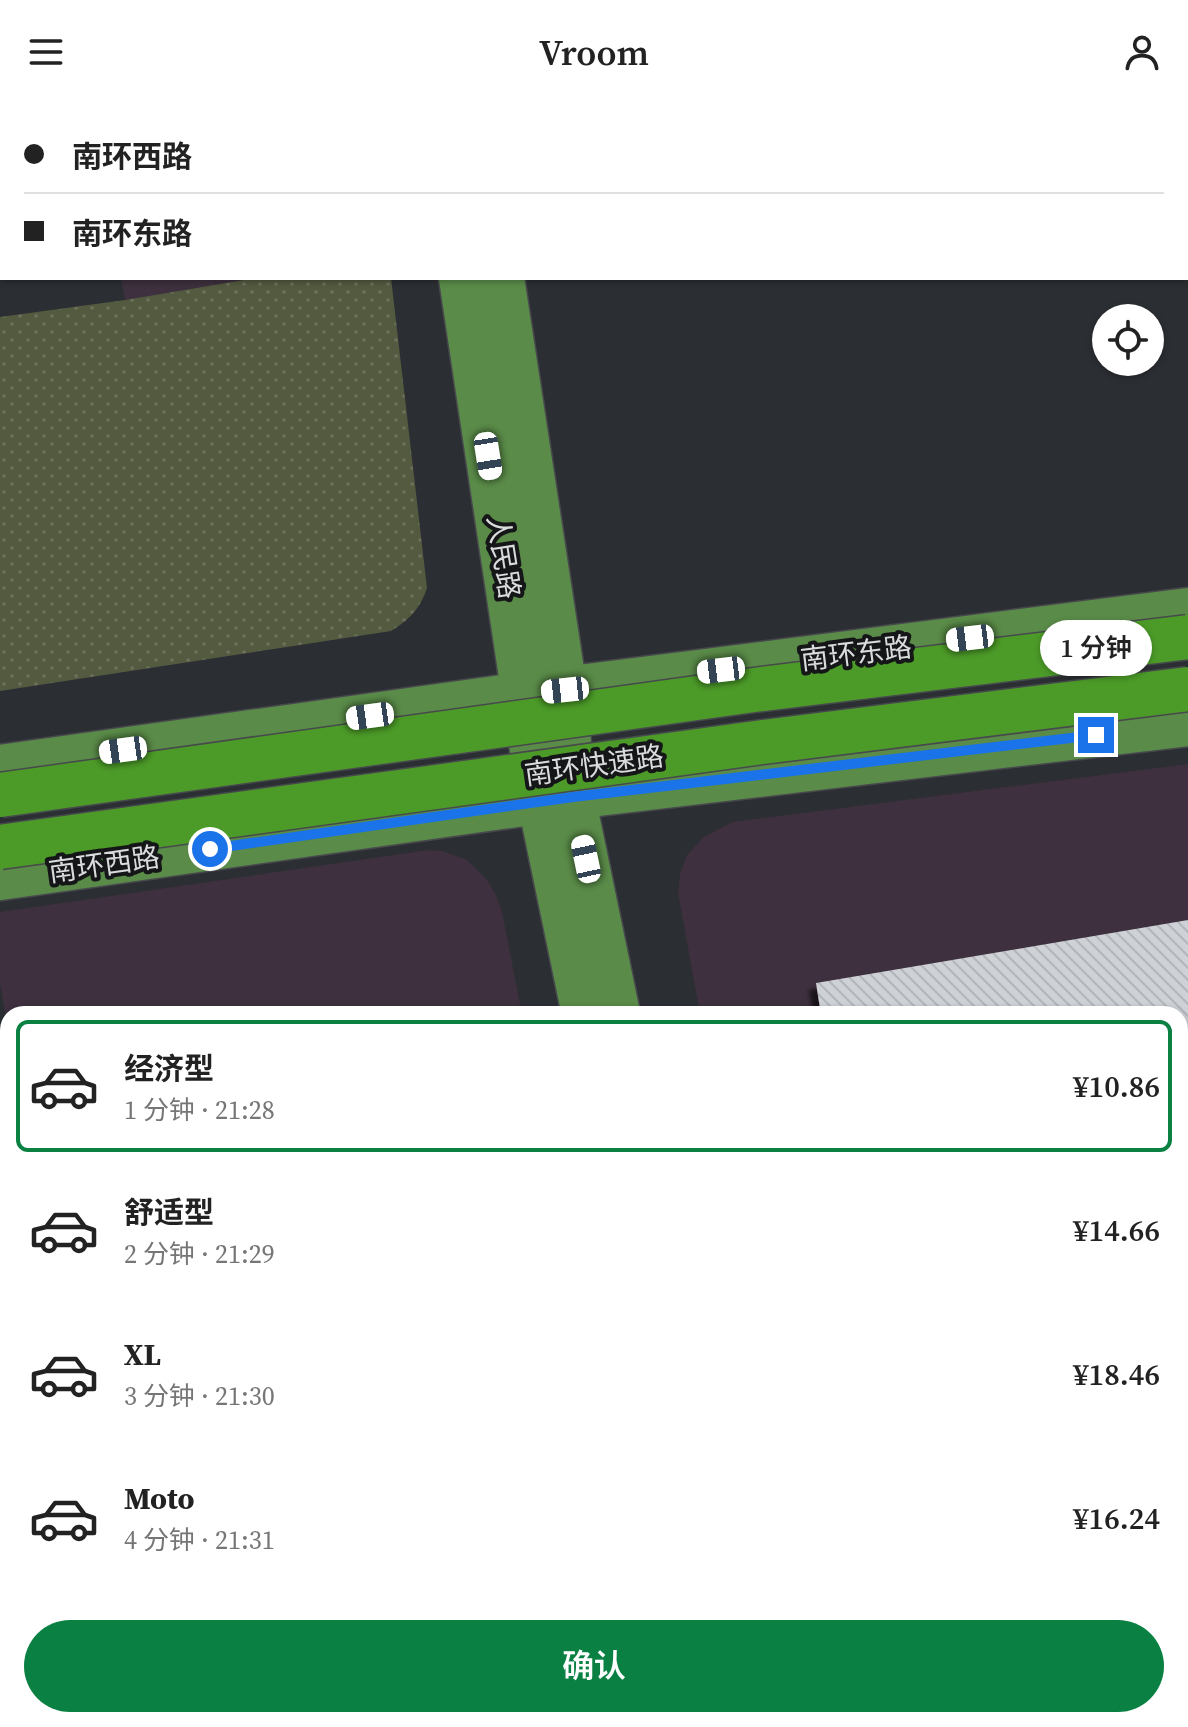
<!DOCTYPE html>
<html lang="zh">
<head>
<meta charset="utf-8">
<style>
  :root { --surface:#fff; --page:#f6f6f6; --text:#222; --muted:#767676; --line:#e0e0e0; --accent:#0b8043 }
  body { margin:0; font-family:"Source Serif 4","Noto Sans SC",serif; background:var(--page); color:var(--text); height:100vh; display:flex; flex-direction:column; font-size:30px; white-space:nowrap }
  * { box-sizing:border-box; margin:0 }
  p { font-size:26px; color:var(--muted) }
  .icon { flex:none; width:44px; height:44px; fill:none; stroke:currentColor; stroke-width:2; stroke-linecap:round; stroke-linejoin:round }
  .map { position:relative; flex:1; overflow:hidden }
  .drawer { position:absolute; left:0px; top:902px; width:1188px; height:722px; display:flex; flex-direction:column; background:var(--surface); border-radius:24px 24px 0 0; box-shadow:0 2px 6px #0004 }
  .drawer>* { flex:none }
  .guide { position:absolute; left:0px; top:0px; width:1188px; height:176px; box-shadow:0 2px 6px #0004; display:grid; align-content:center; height:176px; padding:0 24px; background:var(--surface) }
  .buttons { position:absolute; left:1092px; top:200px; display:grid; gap:16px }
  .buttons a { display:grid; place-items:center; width:72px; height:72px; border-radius:50%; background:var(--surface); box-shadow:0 2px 6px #0004; font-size:40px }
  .end { position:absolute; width:36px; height:36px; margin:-18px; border:10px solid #1a73e8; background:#fff; box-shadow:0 0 0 4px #fff }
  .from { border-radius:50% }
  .bubble { position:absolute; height:56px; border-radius:28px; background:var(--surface); box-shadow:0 2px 6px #0004; font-size:26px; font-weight:600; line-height:56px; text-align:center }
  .car { position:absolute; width:24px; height:48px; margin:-24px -12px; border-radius:10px; box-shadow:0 0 6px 2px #0007; background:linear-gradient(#fff 24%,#345 0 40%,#fff 0 76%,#345 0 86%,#fff 0) }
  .guide b { display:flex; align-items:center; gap:28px; height:76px; font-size:30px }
  .guide b+b { border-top:2px solid var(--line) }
  .guide i { width:20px; height:20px; background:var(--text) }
  ul { padding:14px 0 0; list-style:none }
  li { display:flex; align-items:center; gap:24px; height:132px; margin:0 16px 12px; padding:0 8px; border:4px solid transparent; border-radius:12px }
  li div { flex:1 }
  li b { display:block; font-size:30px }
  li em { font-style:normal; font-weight:600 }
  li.current { border-color:var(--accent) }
  li>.icon { width:72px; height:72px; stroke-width:1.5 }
  .cta { display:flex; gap:16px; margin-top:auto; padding:16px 24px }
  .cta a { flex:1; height:92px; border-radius:48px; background:var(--accent); color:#fff; font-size:32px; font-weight:600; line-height:92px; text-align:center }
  header { display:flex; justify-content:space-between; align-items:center; height:104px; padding:0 24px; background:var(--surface); font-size:36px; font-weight:600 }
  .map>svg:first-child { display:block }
</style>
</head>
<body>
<header><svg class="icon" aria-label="menu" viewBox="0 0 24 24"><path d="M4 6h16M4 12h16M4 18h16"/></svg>Vroom<svg class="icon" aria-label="person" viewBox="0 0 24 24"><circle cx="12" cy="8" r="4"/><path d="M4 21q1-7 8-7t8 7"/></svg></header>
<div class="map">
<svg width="1188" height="1623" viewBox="0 0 1188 1623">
  <defs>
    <pattern id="grass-dots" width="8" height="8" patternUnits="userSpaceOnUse" patternTransform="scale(2)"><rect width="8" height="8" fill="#535a40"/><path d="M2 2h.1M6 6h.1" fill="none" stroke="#6b715b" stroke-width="1.8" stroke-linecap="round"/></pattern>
    <pattern id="building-back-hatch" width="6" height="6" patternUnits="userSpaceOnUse" patternTransform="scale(2)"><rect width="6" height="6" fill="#ced2d7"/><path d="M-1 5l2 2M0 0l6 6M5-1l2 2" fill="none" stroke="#b2b5b9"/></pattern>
    <filter id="shadow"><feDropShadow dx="-7" dy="7" stdDeviation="2" flood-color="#0009"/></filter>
  </defs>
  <rect width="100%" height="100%" fill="#2b2e32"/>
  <!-- commercial -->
  <g fill="#3e303e">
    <path d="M 0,0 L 369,0 L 370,2 L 2,2 L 2,11 L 0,12 Z"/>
    <path d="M 121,174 L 256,174 L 125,196 Z"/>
    <path d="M 1188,660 L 1188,1539 L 1180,1540 L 1180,910 L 700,910 L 678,789 L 680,770 L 687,751 L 704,733 L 732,718 Z"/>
    <path d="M 429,746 L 443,747 L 467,756 L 487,776 L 496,791 L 502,808 L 522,910 L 8,910 L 8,926 L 0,879 L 0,808 Z"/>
    <path d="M 126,1616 L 656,1616 L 657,1623 L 127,1623 Z"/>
  </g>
  <!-- grass -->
  <path fill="url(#grass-dots)" d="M 256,174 L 391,174 L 427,484 C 420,505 409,516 391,527 L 0,587 L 0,213 L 125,196 Z"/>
  <!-- water -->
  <path fill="#165865" stroke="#507f89" stroke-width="2" d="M 1188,1539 L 1188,1623 L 667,1623 L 705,1616 L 1180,1616 L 1180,1540 Z"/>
  <!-- building -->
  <g fill="url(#building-back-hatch)" filter="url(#shadow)">
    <path d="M 1188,816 L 1188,1026 L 1180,1027 L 1180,910 L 821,910 L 816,879 Z"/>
    <path d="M 416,903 L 417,910 L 383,910 L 383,908 Z"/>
    <path d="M 1188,1077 L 1188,1436 L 1180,1438 L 1180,1078 Z"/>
    <path d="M 0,1093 L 2,1093 L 8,1133 L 8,1144 L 0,1145 Z"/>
    <path d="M 8,1231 L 8,1289 L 0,1291 L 0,1232 Z"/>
    <path d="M 8,1361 L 8,1431 L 0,1432 L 0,1363 Z"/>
    <path d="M 8,1499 L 8,1558 L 0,1559 L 0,1501 Z"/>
    <path d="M 58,1616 L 137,1616 L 138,1623 L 18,1623 L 18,1621 Z"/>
  </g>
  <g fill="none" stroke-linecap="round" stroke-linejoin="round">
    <defs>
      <g id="primary">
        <path d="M 434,0 L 435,2"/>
        <path d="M 476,0 L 476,2"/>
        <path d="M 461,174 L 540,699 L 584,910"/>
        <path d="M 502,174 L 565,586 L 573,693 L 618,910"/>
        <path d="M 0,663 L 524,590 L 1188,506"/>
        <path d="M 0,774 L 573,693 L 1188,620"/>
        <path d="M 722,1616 L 723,1623"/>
        <path d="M 760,1616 L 762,1623"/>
      </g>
    </defs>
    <!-- primary casing -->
    <use href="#primary" stroke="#47494d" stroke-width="47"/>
    <!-- primary -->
    <use href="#primary" stroke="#5a8b48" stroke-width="44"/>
    <defs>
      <g id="highway-bridge">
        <path d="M 0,691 L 754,586 L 1188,533"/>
        <path d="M 0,743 L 763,638 L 1188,585"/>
      </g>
    </defs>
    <!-- highway-bridge casing -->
    <use href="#highway-bridge" stroke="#47494d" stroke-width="47" stroke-linecap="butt"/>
    <!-- highway-bridge -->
    <use href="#highway-bridge" stroke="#4c9b28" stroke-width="44"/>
  </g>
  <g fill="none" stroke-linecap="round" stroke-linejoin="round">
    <!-- route -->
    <path stroke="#1a73e8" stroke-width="10" d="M 210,745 L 573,693 L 1096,631"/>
  </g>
  <g text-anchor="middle" stroke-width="8" stroke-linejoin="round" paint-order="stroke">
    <!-- street labels -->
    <g font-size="28" fill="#d9dbdd" stroke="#151618">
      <text transform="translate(504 453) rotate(81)" y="10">人民路</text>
      <text transform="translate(856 549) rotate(-7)" y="10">南环东路</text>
      <text transform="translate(594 661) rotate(-8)" y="10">南环快速路</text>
      <text transform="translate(104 760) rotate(-8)" y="10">南环西路</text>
    </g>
  </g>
</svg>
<div class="buttons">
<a><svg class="icon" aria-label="locate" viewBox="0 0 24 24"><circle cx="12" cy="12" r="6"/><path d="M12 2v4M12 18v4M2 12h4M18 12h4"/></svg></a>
</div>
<i class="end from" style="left:210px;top:745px"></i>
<i class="end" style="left:1096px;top:631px"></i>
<div class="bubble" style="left:1040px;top:516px;width:112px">1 分钟</div>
<i class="car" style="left:488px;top:352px;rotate:171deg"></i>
<i class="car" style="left:970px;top:534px;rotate:263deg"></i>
<i class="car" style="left:721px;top:566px;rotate:263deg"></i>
<i class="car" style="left:565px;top:586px;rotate:264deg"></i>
<i class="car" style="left:370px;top:612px;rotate:262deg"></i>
<i class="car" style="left:123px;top:646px;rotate:262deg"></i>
<i class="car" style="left:586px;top:755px;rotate:348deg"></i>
<div class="guide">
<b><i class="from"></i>南环西路</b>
<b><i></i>南环东路</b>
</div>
<section class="drawer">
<ul>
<li class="current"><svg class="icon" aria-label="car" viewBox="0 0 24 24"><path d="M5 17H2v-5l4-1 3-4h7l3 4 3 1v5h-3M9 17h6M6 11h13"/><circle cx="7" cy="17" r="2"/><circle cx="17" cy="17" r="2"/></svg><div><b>经济型</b><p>1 分钟 · 21:28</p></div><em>¥10.86</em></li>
<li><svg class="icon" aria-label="car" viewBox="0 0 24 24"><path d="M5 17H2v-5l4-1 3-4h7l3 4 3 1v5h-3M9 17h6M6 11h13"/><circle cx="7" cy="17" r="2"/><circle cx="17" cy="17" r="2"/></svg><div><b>舒适型</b><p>2 分钟 · 21:29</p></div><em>¥14.66</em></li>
<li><svg class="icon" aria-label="car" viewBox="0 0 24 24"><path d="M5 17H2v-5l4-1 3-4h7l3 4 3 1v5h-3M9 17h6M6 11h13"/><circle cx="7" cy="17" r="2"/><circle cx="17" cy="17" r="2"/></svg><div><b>XL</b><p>3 分钟 · 21:30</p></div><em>¥18.46</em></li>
<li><svg class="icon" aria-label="car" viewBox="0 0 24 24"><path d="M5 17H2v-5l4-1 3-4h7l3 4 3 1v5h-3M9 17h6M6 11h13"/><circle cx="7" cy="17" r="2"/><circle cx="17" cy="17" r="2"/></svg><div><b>Moto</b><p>4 分钟 · 21:31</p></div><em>¥16.24</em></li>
</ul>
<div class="cta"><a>确认</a></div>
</section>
</div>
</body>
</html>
